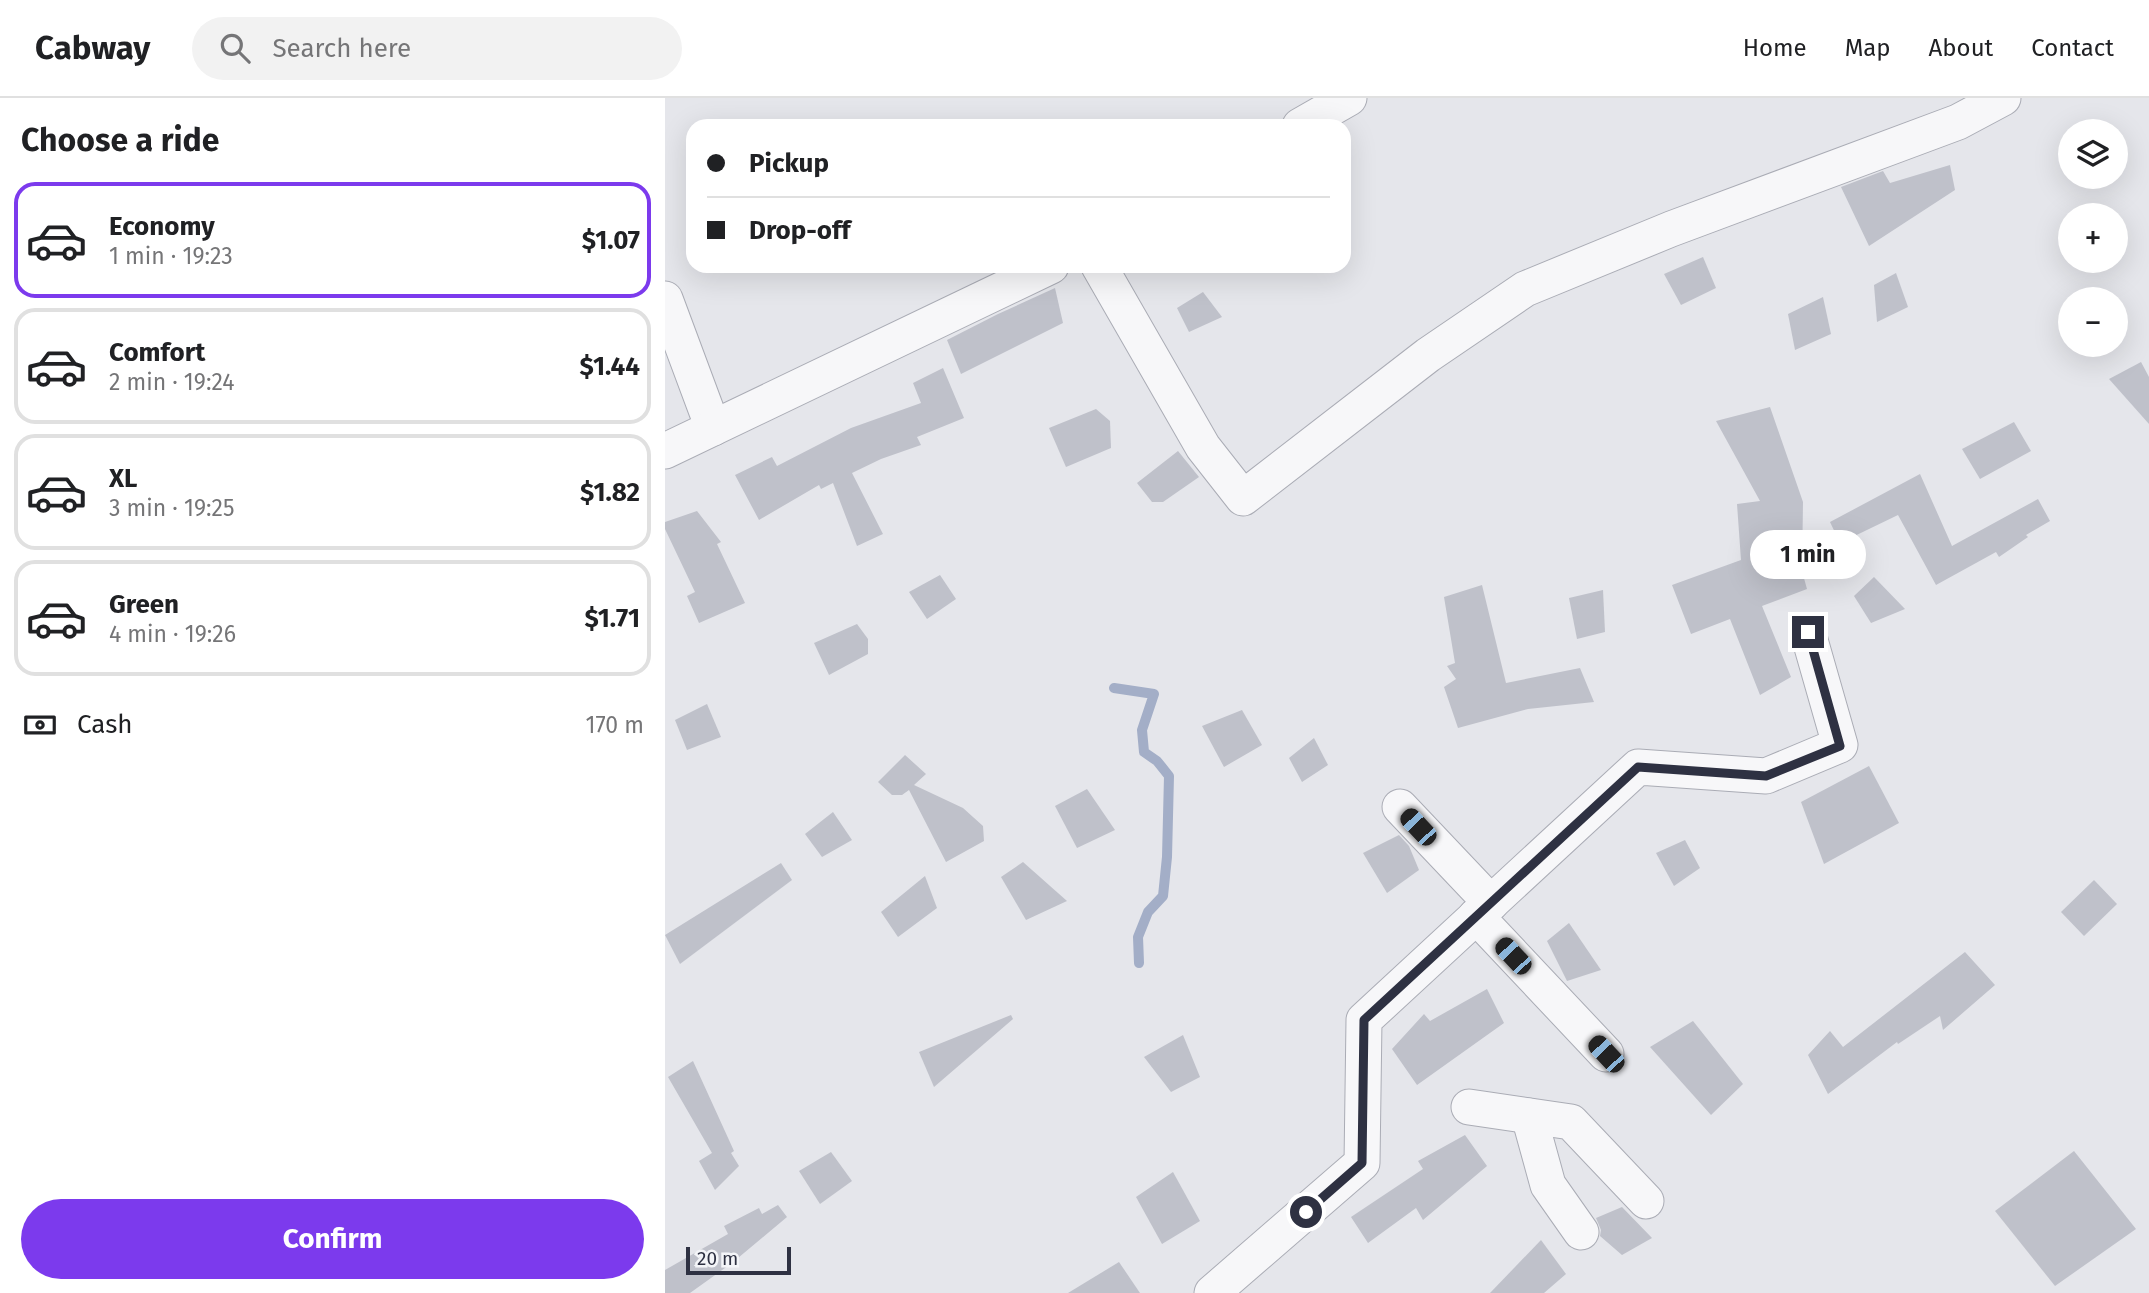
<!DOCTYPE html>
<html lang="en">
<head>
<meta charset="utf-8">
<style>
  :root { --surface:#fff; --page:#f2f2f2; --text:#202124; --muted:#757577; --line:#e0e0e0; --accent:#7c3aed }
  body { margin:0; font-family:"Fira Sans",sans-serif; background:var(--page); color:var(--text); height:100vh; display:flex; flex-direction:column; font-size:26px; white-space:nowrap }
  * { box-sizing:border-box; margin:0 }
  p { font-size:23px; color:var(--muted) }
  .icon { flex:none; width:38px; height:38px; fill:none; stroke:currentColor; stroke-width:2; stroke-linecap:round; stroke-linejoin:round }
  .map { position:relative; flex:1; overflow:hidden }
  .panel { display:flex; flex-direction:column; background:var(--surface); width:665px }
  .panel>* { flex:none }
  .top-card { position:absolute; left:21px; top:21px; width:665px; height:154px; border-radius:21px; box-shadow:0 7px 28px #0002; display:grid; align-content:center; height:154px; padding:0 21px; background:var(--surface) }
  .buttons { position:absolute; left:1393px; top:21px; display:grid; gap:14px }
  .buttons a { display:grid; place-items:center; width:70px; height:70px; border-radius:50%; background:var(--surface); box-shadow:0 7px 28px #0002; font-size:35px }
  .scale { position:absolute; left:21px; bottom:18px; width:105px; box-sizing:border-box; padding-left:7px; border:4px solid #2e3142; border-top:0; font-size:19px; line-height:24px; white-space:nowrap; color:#2e3142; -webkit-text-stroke:5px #f4f5f8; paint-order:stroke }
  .end { position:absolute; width:32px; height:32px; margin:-16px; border:9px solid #2e3142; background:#fff; box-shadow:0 0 0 4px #fff }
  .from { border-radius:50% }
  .bubble { position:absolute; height:49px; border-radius:24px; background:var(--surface); box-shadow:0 7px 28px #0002; font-size:23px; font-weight:700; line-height:49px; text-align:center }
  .car { position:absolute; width:21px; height:42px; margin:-21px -10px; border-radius:9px; box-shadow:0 0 5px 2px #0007; background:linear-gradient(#222 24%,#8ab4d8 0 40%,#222 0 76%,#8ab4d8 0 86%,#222 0) }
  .top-card b { display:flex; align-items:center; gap:24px; height:66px; font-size:26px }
  .top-card b+b { border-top:2px solid var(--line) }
  .top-card i { width:18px; height:18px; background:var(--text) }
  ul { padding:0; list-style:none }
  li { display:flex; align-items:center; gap:21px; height:116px; margin:0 14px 10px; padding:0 7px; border:4px solid var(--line); border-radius:21px }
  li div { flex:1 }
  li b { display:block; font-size:26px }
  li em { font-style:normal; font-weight:700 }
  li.active { border-color:var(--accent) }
  li>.icon { width:63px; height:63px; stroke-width:1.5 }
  h2 { padding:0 21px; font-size:32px; line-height:84px }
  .pay { display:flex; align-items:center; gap:18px; height:77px; padding:0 21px; font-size:26px }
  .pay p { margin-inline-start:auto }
  .action { display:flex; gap:14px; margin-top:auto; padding:14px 21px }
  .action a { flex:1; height:80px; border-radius:42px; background:var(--accent); color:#fff; font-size:28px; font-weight:700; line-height:80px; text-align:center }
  header { display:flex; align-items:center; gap:42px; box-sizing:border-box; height:98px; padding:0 35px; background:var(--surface); border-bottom:2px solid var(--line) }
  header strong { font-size:33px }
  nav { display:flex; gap:38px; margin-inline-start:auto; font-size:24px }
  .search { width:490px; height:63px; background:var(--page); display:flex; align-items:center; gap:18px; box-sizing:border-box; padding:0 24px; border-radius:38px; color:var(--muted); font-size:26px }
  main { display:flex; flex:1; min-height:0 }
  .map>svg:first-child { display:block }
</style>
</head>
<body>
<header>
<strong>Cabway</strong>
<div class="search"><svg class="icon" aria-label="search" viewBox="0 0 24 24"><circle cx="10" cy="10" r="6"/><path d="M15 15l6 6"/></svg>Search here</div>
<nav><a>Home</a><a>Map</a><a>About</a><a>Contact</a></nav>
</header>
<main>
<section class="panel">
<h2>Choose a ride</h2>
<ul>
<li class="active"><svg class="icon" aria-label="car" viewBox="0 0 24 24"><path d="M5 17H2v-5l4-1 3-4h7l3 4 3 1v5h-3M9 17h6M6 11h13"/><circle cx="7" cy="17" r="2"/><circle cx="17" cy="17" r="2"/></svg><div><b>Economy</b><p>1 min · 19:23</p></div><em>$1.07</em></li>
<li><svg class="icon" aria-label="car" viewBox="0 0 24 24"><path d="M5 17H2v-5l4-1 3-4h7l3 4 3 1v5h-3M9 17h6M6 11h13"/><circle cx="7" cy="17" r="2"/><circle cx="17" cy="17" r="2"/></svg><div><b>Comfort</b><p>2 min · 19:24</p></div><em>$1.44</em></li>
<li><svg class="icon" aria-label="car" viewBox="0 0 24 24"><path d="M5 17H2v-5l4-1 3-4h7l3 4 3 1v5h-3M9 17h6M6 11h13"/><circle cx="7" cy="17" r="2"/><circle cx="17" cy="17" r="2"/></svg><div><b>XL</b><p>3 min · 19:25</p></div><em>$1.82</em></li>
<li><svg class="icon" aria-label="car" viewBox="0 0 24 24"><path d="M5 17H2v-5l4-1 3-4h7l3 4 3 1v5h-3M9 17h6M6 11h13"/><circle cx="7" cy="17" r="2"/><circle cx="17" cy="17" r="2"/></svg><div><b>Green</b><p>4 min · 19:26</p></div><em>$1.71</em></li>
</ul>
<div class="pay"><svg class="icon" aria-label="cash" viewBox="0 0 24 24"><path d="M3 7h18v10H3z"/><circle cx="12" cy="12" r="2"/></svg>Cash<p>170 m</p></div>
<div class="action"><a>Confirm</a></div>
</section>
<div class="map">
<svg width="1484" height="1195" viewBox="0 0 1484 1195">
  <rect width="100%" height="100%" fill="#e5e6eb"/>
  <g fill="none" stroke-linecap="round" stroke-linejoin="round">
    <!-- stream -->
    <path stroke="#a3aec7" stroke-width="10" d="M 449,590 L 489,596 L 477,632 L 479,654 L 492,663 L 504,678 L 502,759 L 498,798 L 483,814 L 473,839 L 474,865"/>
  </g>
  <!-- building -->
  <g fill="#bfc1ca">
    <path d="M 1285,67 L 1290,92 L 1204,148 L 1176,89 L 1218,73 L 1225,85 Z"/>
    <path d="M 1038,159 L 1051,190 L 1016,207 L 999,176 Z"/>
    <path d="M 1231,175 L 1243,209 L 1212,224 L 1209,187 Z"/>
    <path d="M 390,190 L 398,225 L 296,276 L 282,242 L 333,216 Z"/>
    <path d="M 538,194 L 557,219 L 524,234 L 512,210 Z"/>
    <path d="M 1158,199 L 1166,236 L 1130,252 L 1123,216 Z"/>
    <path d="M 1476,264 L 1484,279 L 1484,326 L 1444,281 Z"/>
    <path d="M 278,270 L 299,320 L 252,339 L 256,347 L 216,361 L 187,375 L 218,436 L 192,448 L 168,385 L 156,391 L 154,387 L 94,422 L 70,377 L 107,359 L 112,368 L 186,330 L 256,305 L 248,285 Z"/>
    <path d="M 1105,309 L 1138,404 L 1137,473 L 1142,491 L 1097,508 L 1126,579 L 1095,597 L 1065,521 L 1026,536 L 1007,487 L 1076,462 L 1072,406 L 1095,403 L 1051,323 Z"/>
    <path d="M 431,311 L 445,323 L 446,350 L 401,369 L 384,330 Z"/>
    <path d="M 1349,324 L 1366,353 L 1315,381 L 1297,351 Z"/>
    <path d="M 513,353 L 534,379 L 498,404 L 487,404 L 472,385 Z"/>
    <path d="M 1255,376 L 1287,448 L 1373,401 L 1385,423 L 1361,437 L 1363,439 L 1334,459 L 1331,454 L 1271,487 L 1233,417 L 1175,445 L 1165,424 Z"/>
    <path d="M 32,413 L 56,444 L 52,446 L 80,505 L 34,525 L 22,498 L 30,494 L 0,431 L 0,424 Z"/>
    <path d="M 275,477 L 291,501 L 262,521 L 244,494 Z"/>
    <path d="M 1209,479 L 1240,511 L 1206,525 L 1189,498 Z"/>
    <path d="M 817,487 L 841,585 L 915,570 L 929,604 L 863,611 L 793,630 L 779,589 L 791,581 L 782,568 L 790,565 L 779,499 Z"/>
    <path d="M 938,492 L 940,534 L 912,541 L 904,500 Z"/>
    <path d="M 192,526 L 203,541 L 203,556 L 164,577 L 149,545 Z"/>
    <path d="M 42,606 L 56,639 L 22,652 L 10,622 Z"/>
    <path d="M 577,612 L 597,647 L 559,669 L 537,628 Z"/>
    <path d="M 649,640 L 663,667 L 637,684 L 624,660 Z"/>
    <path d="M 240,657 L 261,676 L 249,687 L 298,710 L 318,728 L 319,743 L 281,764 L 244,692 L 237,697 L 227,697 L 213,684 Z"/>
    <path d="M 1204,668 L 1234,725 L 1159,766 L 1136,704 Z"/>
    <path d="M 422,691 L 450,732 L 412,750 L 390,708 Z"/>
    <path d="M 168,714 L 187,742 L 157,759 L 140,736 Z"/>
    <path d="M 734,737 L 744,748 L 754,772 L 722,795 L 698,755 Z"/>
    <path d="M 1020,742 L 1035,770 L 1009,788 L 991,755 Z"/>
    <path d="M 358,764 L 402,803 L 361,822 L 336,779 Z"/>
    <path d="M 116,765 L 127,782 L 15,866 L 0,837 Z"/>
    <path d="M 260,778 L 272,810 L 233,839 L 216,814 Z"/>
    <path d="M 1429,782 L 1452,806 L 1419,838 L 1396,814 Z"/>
    <path d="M 904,825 L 936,872 L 902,883 L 882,843 Z"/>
    <path d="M 1300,854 L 1330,887 L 1278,932 L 1275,918 L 1233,946 L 1232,944 L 1163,996 L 1143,957 L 1165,933 L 1178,949 Z"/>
    <path d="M 822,891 L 839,925 L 752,987 L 727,951 L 759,916 L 765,923 Z"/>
    <path d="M 346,917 L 348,921 L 269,989 L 254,954 Z"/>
    <path d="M 1028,923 L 1078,986 L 1046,1017 L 985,949 Z"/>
    <path d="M 518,937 L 535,979 L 506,994 L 479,959 Z"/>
    <path d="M 28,963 L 69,1053 L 66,1055 L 74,1068 L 50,1092 L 34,1063 L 47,1055 L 3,979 Z"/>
    <path d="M 800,1037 L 822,1068 L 758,1122 L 751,1110 L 703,1145 L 686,1119 L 758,1071 L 753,1063 Z"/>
    <path d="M 1409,1053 L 1471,1131 L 1390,1188 L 1330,1113 Z"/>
    <path d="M 166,1054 L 187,1083 L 155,1106 L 134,1073 Z"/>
    <path d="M 508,1074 L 535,1123 L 497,1146 L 471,1099 Z"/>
    <path d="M 113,1107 L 122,1119 L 67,1165 L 25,1195 L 0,1195 L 0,1172 L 63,1136 L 59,1128 L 94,1110 L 97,1116 Z"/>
    <path d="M 957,1109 L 987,1140 L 957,1157 L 935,1138 L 936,1132 L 931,1120 Z"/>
    <path d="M 876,1142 L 901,1176 L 879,1195 L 825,1195 Z"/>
    <path d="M 454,1164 L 475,1195 L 403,1195 Z"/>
  </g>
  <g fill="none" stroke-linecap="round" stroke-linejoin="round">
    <defs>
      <g id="minor">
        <path d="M 635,28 L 684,0"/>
        <path d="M 434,168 L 538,349 L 578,400 L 763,257 L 860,191 L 1006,131 L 1293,24 L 1338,0"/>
        <path d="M 0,201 L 48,330"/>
        <path d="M 0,353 L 386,168"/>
        <path d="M 735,709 L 826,805"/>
        <path d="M 811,818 L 941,956"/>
        <path d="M 804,1009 L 906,1024 L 981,1103"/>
        <path d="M 864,1018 L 883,1087 L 916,1134"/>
        <path d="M 547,1195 L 697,1065 L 699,922 L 973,669 L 1101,678 L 1175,647 L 1143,535"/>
      </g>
    </defs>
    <!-- minor casing -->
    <use href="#minor" stroke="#aaacb5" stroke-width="37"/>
    <!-- minor -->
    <use href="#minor" stroke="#f7f7f9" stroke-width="35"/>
  </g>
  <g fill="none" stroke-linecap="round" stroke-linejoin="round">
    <!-- route -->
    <path stroke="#2e3142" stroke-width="9" d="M 641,1114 L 697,1065 L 699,922 L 973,669 L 1101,678 L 1175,648 L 1143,534"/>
  </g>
</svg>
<div class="buttons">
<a><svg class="icon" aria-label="layers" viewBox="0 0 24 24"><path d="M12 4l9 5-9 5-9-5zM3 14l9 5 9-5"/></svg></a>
<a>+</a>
<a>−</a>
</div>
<div class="scale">20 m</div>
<i class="end from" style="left:641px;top:1114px"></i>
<i class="end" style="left:1143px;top:534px"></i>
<div class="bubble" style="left:1085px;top:432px;width:116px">1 min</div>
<i class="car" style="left:753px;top:729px;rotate:317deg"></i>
<i class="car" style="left:848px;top:858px;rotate:317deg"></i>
<i class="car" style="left:941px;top:956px;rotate:317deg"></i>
<div class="top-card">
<b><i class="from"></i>Pickup</b>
<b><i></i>Drop-off</b>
</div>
</div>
</main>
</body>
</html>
